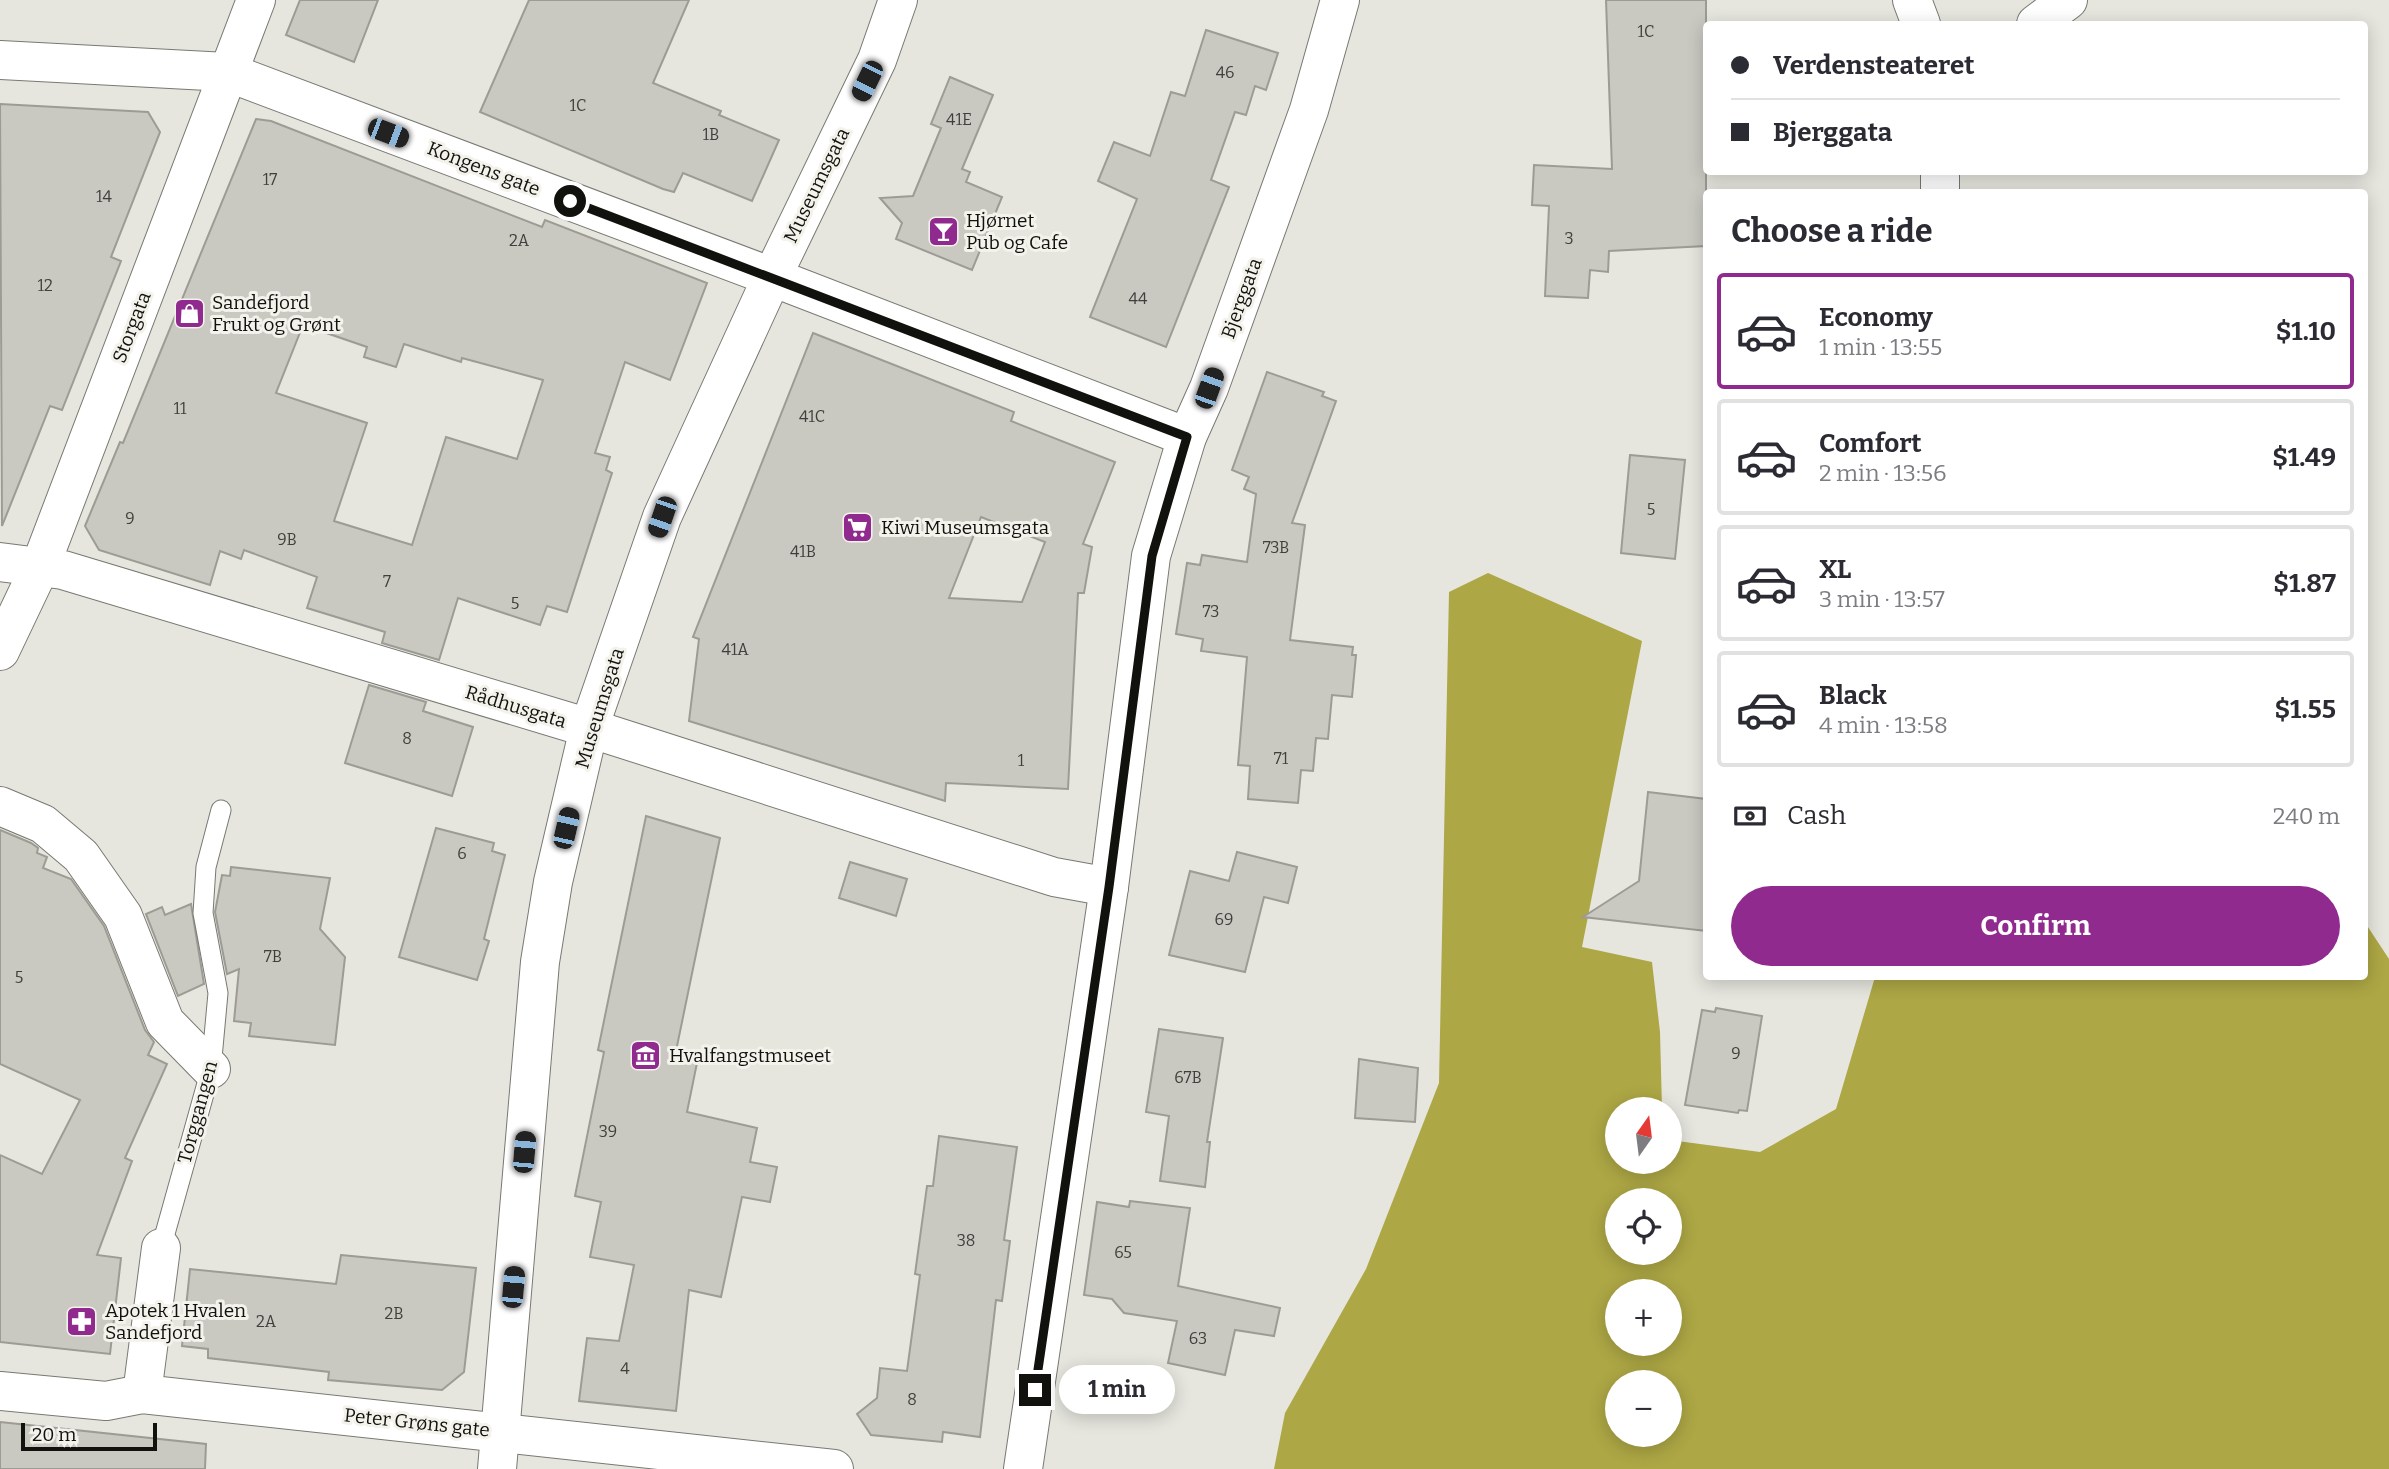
<!DOCTYPE html>
<html lang="en">
<head>
<meta charset="utf-8">
<style>
  :root { --surface:#fff; --page:#f2f2f3; --text:#2b2b33; --muted:#7c7c81; --line:#e1e1e2; --accent:#912a8e }
  body { margin:0; font-family:Bitter,serif; background:var(--page); color:var(--text); height:100vh; display:flex; flex-direction:column; font-size:26px; white-space:nowrap }
  * { box-sizing:border-box; margin:0 }
  p { font-size:23px; color:var(--muted) }
  .icon { flex:none; width:38px; height:38px; fill:none; stroke:currentColor; stroke-width:2; stroke-linecap:round; stroke-linejoin:round }
  .map { position:relative; flex:1; overflow:hidden }
  .drawer { position:absolute; left:1703px; top:189px; width:665px; height:791px; display:flex; flex-direction:column; background:var(--surface); border-radius:7px; box-shadow:0 4px 18px #0003 }
  .drawer>* { flex:none }
  .guide { position:absolute; left:1703px; top:21px; width:665px; height:154px; border-radius:7px; box-shadow:0 4px 18px #0003; display:grid; align-content:center; height:154px; padding:0 28px; background:var(--surface) }
  .needle { width:46px; rotate:14deg }
  .buttons { position:absolute; left:1605px; top:1097px; display:grid; gap:14px }
  .buttons a { display:grid; place-items:center; width:77px; height:77px; border-radius:50%; background:var(--surface); box-shadow:0 4px 18px #0003; font-size:35px }
  .scale { position:absolute; left:21px; bottom:18px; width:136px; box-sizing:border-box; padding-left:7px; border:4px solid #11110e; border-top:0; font-size:19px; line-height:24px; white-space:nowrap; color:#11110e; -webkit-text-stroke:5px #f3f3ec; paint-order:stroke }
  .end { position:absolute; width:32px; height:32px; margin:-16px; border:9px solid #11110e; background:#fff; box-shadow:0 0 0 4px #fff }
  .from { border-radius:50% }
  .bubble { position:absolute; height:49px; border-radius:24px; background:var(--surface); box-shadow:0 4px 18px #0003; font-size:23px; font-weight:700; line-height:49px; text-align:center }
  .car { position:absolute; width:21px; height:42px; margin:-21px -10px; border-radius:9px; box-shadow:0 0 5px 2px #0007; background:linear-gradient(#222 24%,#8ab4d8 0 40%,#222 0 76%,#8ab4d8 0 86%,#222 0) }
  .guide b { display:flex; align-items:center; gap:24px; height:66px; font-size:26px }
  .guide b+b { border-top:2px solid var(--line) }
  .guide i { width:18px; height:18px; background:var(--text) }
  ul { padding:0; list-style:none }
  li { display:flex; align-items:center; gap:21px; height:116px; margin:0 14px 10px; padding:0 14px; border:4px solid var(--line); border-radius:7px }
  li div { flex:1 }
  li b { display:block; font-size:26px }
  li em { font-style:normal; font-weight:700 }
  li.selected { border-color:var(--accent) }
  li>.icon { width:63px; height:63px; stroke-width:1.5 }
  h2 { padding:0 28px; font-size:32px; line-height:84px }
  .pay { display:flex; align-items:center; gap:18px; height:77px; padding:0 28px; font-size:26px }
  .pay p { margin-inline-start:auto }
  .cta { display:flex; gap:14px; margin-top:auto; padding:14px 28px }
  .cta a { flex:1; height:80px; border-radius:42px; background:var(--accent); color:#fff; font-size:28px; font-weight:700; line-height:80px; text-align:center }
  .map>svg:first-child { display:block }
</style>
</head>
<body>
<div class="map">
<svg width="2389" height="1469" viewBox="0 0 2389 1469">
  <rect width="100%" height="100%" fill="#e6e6df"/>
  <!-- forest -->
  <path fill="#ada745" fill-rule="evenodd" d="M 1488,573 L 1642,641 L 1582,947 L 1652,962 L 1660,1032 L 1662,1109 L 1617,1110 L 1617,1162 L 1670,1162 L 1670,1140 L 1760,1152 L 1836,1109 L 1875,977 L 2364,976 L 2364,921 L 2389,959 L 2389,1469 L 1274,1469 L 1285,1413 L 1366,1269 L 1439,1083 L 1449,592 ZM 1617,1200 L 1670,1200 L 1670,1253 L 1617,1253 ZM 1617,1292 L 1670,1292 L 1670,1344 L 1617,1344 ZM 1617,1382 L 1670,1382 L 1670,1435 L 1617,1435 Z"/>
  <!-- building -->
  <g fill="#c9c9c2" stroke="#9c9c95" stroke-width="2" fill-rule="evenodd">
    <path d="M 300,0 L 378,0 L 354,62 L 286,35 Z"/>
    <path d="M 529,0 L 689,0 L 653,83 L 721,111 L 719,115 L 779,140 L 752,201 L 683,173 L 674,192 L 663,189 L 480,112 Z"/>
    <path d="M 1606,0 L 1706,0 L 1706,246 L 1609,251 L 1608,272 L 1590,270 L 1588,298 L 1545,296 L 1549,206 L 1532,205 L 1534,165 L 1612,169 Z"/>
    <path d="M 1206,30 L 1278,53 L 1266,90 L 1255,86 L 1246,115 L 1235,112 L 1211,180 L 1229,187 L 1166,347 L 1090,317 L 1137,199 L 1098,181 L 1114,142 L 1150,156 L 1171,92 L 1185,96 Z"/>
    <path d="M 950,77 L 993,95 L 962,169 L 970,172 L 966,182 L 1002,197 L 972,270 L 896,239 L 902,223 L 880,198 L 913,196 L 941,128 L 931,124 Z"/>
    <path d="M 0,104 L 148,112 L 160,132 L 111,257 L 121,261 L 62,410 L 50,406 L 2,526 Z"/>
    <path d="M 256,119 L 271,121 L 542,227 L 545,220 L 707,283 L 670,380 L 625,362 L 595,453 L 610,457 L 606,470 L 612,473 L 567,612 L 547,606 L 540,625 L 458,598 L 439,660 L 382,643 L 385,632 L 307,608 L 317,577 L 244,550 L 241,559 L 220,551 L 210,585 L 99,550 L 85,526 L 120,442 L 123,443 ZM 303,325 L 367,347 L 364,357 L 396,367 L 404,344 L 461,362 L 462,358 L 543,380 L 517,459 L 446,437 L 412,545 L 334,521 L 367,423 L 276,393 Z"/>
    <path d="M 813,333 L 1014,412 L 1011,421 L 1115,462 L 1083,544 L 1092,547 L 1084,593 L 1078,593 L 1068,789 L 946,783 L 945,801 L 689,721 L 699,639 L 693,637 ZM 981,517 L 1045,542 L 1022,602 L 949,598 Z"/>
    <path d="M 1267,372 L 1324,392 L 1322,396 L 1336,401 L 1292,523 L 1305,525 L 1290,640 L 1353,647 L 1352,655 L 1356,655 L 1352,697 L 1332,695 L 1328,739 L 1316,738 L 1313,771 L 1301,770 L 1298,803 L 1248,799 L 1250,766 L 1238,765 L 1247,657 L 1201,651 L 1203,639 L 1176,634 L 1187,563 L 1200,565 L 1202,555 L 1247,562 L 1256,494 L 1244,489 L 1249,477 L 1232,470 Z"/>
    <path d="M 1630,455 L 1685,460 L 1675,559 L 1621,553 Z"/>
    <path d="M 369,685 L 426,702 L 423,711 L 473,727 L 452,796 L 345,763 Z"/>
    <path d="M 1648,792 L 1706,799 L 1706,931 L 1583,917 L 1639,881 Z"/>
    <path d="M 646,816 L 720,838 L 676,1051 L 698,1058 L 687,1112 L 757,1128 L 750,1162 L 777,1167 L 770,1202 L 742,1197 L 721,1297 L 689,1290 L 676,1411 L 579,1401 L 587,1338 L 619,1341 L 634,1265 L 590,1257 L 601,1202 L 575,1196 L 604,1052 L 598,1050 Z"/>
    <path d="M 436,828 L 494,843 L 492,851 L 505,855 L 484,939 L 489,941 L 477,980 L 399,957 Z"/>
    <path d="M 0,830 L 31,843 L 38,848 L 37,853 L 47,857 L 43,868 L 71,879 L 104,926 L 145,1030 L 154,1042 L 148,1055 L 167,1064 L 125,1158 L 132,1161 L 97,1255 L 121,1258 L 110,1354 L 0,1342 L 0,1155 L 42,1174 L 80,1100 L 0,1064 Z"/>
    <path d="M 1237,852 L 1297,867 L 1288,903 L 1264,897 L 1245,972 L 1169,955 L 1190,871 L 1229,881 Z"/>
    <path d="M 850,862 L 907,879 L 896,916 L 839,898 Z"/>
    <path d="M 231,867 L 330,878 L 320,929 L 345,957 L 335,1045 L 249,1036 L 251,1023 L 234,1021 L 239,969 L 227,974 L 215,912 L 222,875 L 230,876 Z"/>
    <path d="M 191,904 L 204,984 L 178,996 L 146,914 L 162,907 L 165,915 Z"/>
    <path d="M 1716,1008 L 1762,1016 L 1747,1111 L 1739,1110 L 1738,1113 L 1685,1105 L 1702,1010 L 1715,1012 Z"/>
    <path d="M 1159,1029 L 1223,1038 L 1207,1142 L 1210,1142 L 1205,1187 L 1160,1181 L 1169,1116 L 1146,1112 Z"/>
    <path d="M 1359,1059 L 1418,1068 L 1415,1122 L 1355,1118 Z"/>
    <path d="M 939,1136 L 1017,1147 L 1004,1240 L 1010,1241 L 1002,1301 L 996,1300 L 980,1437 L 943,1432 L 942,1442 L 871,1435 L 857,1414 L 877,1398 L 880,1368 L 907,1371 L 920,1275 L 915,1274 L 927,1186 L 933,1186 Z"/>
    <path d="M 1130,1201 L 1190,1208 L 1178,1286 L 1280,1308 L 1274,1336 L 1235,1330 L 1225,1375 L 1168,1363 L 1177,1321 L 1124,1313 L 1112,1299 L 1084,1295 L 1097,1202 L 1129,1207 Z"/>
    <path d="M 341,1255 L 476,1268 L 464,1372 L 442,1390 L 328,1380 L 329,1372 L 208,1358 L 208,1349 L 182,1346 L 190,1269 L 336,1284 Z"/>
    <path d="M 0,1422 L 206,1444 L 205,1469 L 0,1469 Z"/>
  </g>
  <g fill="none" stroke-linecap="round" stroke-linejoin="round">
    <defs>
      <path id="lane" d="M 161,1248 L 211,1069 L 218,993 L 203,913 L 206,867 L 221,810"/>
      <g id="street">
        <path d="M 1912,0 L 1921,24"/>
        <path d="M 2036,24 L 2068,0"/>
        <path d="M 0,60 L 227,72 L 772,277 L 1187,437"/>
        <path d="M 1940,192 L 1940,172"/>
        <path d="M 0,562 L 63,570 L 589,728 L 1054,877 L 1109,887"/>
        <path d="M 0,651 L 40,567 L 256,0"/>
        <path d="M 0,806 L 43,824 L 81,856 L 123,916 L 165,1022 L 211,1069"/>
        <path d="M 0,1391 L 106,1401 L 142,1394 L 834,1469"/>
        <path d="M 142,1394 L 161,1248"/>
        <path d="M 1023,1469 L 1109,887 L 1151,556 L 1187,437 L 1209,388 L 1309,110 L 1340,0"/>
      </g>
      <path id="secondary" d="M 497,1469 L 540,962 L 553,882 L 589,728 L 662,517 L 772,277 L 877,60 L 898,0"/>
    </defs>
    <!-- lane casing -->
    <use href="#lane" stroke="#797973" stroke-width="21"/>
    <!-- street casing -->
    <use href="#street" stroke="#797973" stroke-width="40"/>
    <!-- secondary casing -->
    <use href="#secondary" stroke="#797973" stroke-width="40"/>
    <!-- lane -->
    <use href="#lane" stroke="#fff" stroke-width="19"/>
    <!-- street -->
    <use href="#street" stroke="#fff" stroke-width="38"/>
    <!-- secondary -->
    <use href="#secondary" stroke="#fff" stroke-width="38"/>
  </g>
  <g fill="none" stroke-linecap="round" stroke-linejoin="round">
    <!-- route -->
    <path stroke="#11110e" stroke-width="9" d="M 570,201 L 1187,437 L 1152,556 L 1109,887 L 1035,1390"/>
  </g>
  <!-- icons -->
  <defs>
    <symbol id="bar-square" viewBox="-11 -11 22 22"><rect x="-9" y="-9" width="18" height="18" rx="4" fill="#912a8e" stroke="#f3f3ec"/><path d="M-6-5H6L.8 .8V4.5H3.5V6h-7V4.5H-.8V.8Z" fill="#fff"/></symbol>
    <symbol id="shop-square" viewBox="-11 -11 22 22"><rect x="-9" y="-9" width="18" height="18" rx="4" fill="#912a8e" stroke="#f3f3ec"/><path d="M-5-2.5h2.3a2.7 3.5 0 0 1 5.4 0H5L5.5 6h-11ZM-1.5-2.5h3a1.5 2.3 0 0 0-3 0Z" fill="#fff"/></symbol>
    <symbol id="supermarket-square" viewBox="-11 -11 22 22"><rect x="-9" y="-9" width="18" height="18" rx="4" fill="#912a8e" stroke="#f3f3ec"/><path d="M-6-5.5h2.5l.6 2H6L4.5 2H-2.5L-4.4-4H-6ZM-1.5 3.2a1.3 1.3 0 1 0 .1 0ZM3 3.2a1.3 1.3 0 1 0 .1 0Z" fill="#fff"/></symbol>
    <symbol id="museum-square" viewBox="-11 -11 22 22"><rect x="-9" y="-9" width="18" height="18" rx="4" fill="#912a8e" stroke="#f3f3ec"/><path d="M0-6L6-3V-2H-6V-3ZM-5-1h2V3h-2ZM-1-1h2V3h-2ZM3-1h2V3H3ZM-6 4H6V6H-6Z" fill="#fff"/></symbol>
    <symbol id="pharmacy-square" viewBox="-11 -11 22 22"><rect x="-9" y="-9" width="18" height="18" rx="4" fill="#912a8e" stroke="#f3f3ec"/><path d="M-2-6h4v4h4v4h-4v4h-4v-4h-4v-4h4Z" fill="#fff"/></symbol>
  </defs>
  <g fill-rule="evenodd">
    <use href="#bar-square" x="926" y="214" width="35" height="35"/>
    <use href="#shop-square" x="172" y="296" width="35" height="35"/>
    <use href="#supermarket-square" x="840" y="510" width="35" height="35"/>
    <use href="#museum-square" x="628" y="1038" width="35" height="35"/>
    <use href="#pharmacy-square" x="64" y="1304" width="35" height="35"/>
  </g>
  <g text-anchor="middle" stroke-width="6" stroke-linejoin="round" paint-order="stroke">
    <!-- number labels -->
    <g font-size="16" fill="#3f3f3b">
      <text x="1646" y="37">1C</text>
      <text x="1225" y="78">46</text>
      <text x="578" y="111">1C</text>
      <text x="959" y="125">41E</text>
      <text x="711" y="140">1B</text>
      <text x="270" y="185">17</text>
      <text x="104" y="202">14</text>
      <text x="1569" y="244">3</text>
      <text x="519" y="246">2A</text>
      <text x="45" y="291">12</text>
      <text x="1138" y="304">44</text>
      <text x="180" y="414">11</text>
      <text x="812" y="422">41C</text>
      <text x="1651" y="515">5</text>
      <text x="130" y="524">9</text>
      <text x="287" y="545">9B</text>
      <text x="1276" y="553">73B</text>
      <text x="803" y="557">41B</text>
      <text x="387" y="587">7</text>
      <text x="515" y="609">5</text>
      <text x="1211" y="617">73</text>
      <text x="735" y="655">41A</text>
      <text x="407" y="744">8</text>
      <text x="1281" y="764">71</text>
      <text x="1021" y="766">1</text>
      <text x="462" y="859">6</text>
      <text x="1224" y="925">69</text>
      <text x="273" y="962">7B</text>
      <text x="19" y="983">5</text>
      <text x="1736" y="1059">9</text>
      <text x="1188" y="1083">67B</text>
      <text x="608" y="1137">39</text>
      <text x="966" y="1246">38</text>
      <text x="1123" y="1258">65</text>
      <text x="394" y="1319">2B</text>
      <text x="266" y="1327">2A</text>
      <text x="1198" y="1344">63</text>
      <text x="625" y="1374">4</text>
      <text x="912" y="1405">8</text>
    </g>
    <!-- street labels -->
    <g font-size="19" fill="#11110e" stroke="#f3f3ec">
      <text transform="translate(484 168) rotate(21)" y="7">Kongens gate</text>
      <text transform="translate(816 185) rotate(-64)" y="7">Museumsgata</text>
      <text transform="translate(1241 298) rotate(-70)" y="7">Bjerggata</text>
      <text transform="translate(131 327) rotate(-69)" y="7">Storgata</text>
      <text transform="translate(516 706) rotate(17)" y="7">Rådhusgata</text>
      <text transform="translate(599 708) rotate(-73)" y="7">Museumsgata</text>
      <text transform="translate(197 1112) rotate(-75)" y="7">Torggangen</text>
      <text transform="translate(417 1422) rotate(6)" y="7">Peter Grøns gate</text>
    </g>
    <!-- poi labels -->
    <g font-size="19" fill="#11110e" stroke="#f3f3ec" text-anchor="start">
      <text x="966" y="227">Hjørnet<tspan x="966" dy="22">Pub og Cafe</tspan></text>
      <text x="212" y="309">Sandefjord<tspan x="212" dy="22">Frukt og Grønt</tspan></text>
      <text x="881" y="534">Kiwi Museumsgata</text>
      <text x="669" y="1062">Hvalfangstmuseet</text>
      <text x="105" y="1317">Apotek 1 Hvalen<tspan x="105" dy="22">Sandefjord</tspan></text>
    </g>
  </g>
</svg>
<div class="buttons">
<a><svg class="needle" viewBox="-14 -14 28 28"><path d="M0-13l5 13h-10z" fill="#e53935"/><path d="M0 13l5-13h-10z" fill="#7c7c81"/></svg></a>
<a><svg class="icon" aria-label="locate" viewBox="0 0 24 24"><circle cx="12" cy="12" r="6"/><path d="M12 2v4M12 18v4M2 12h4M18 12h4"/></svg></a>
<a>+</a>
<a>−</a>
</div>
<div class="scale">20 m</div>
<i class="end from" style="left:570px;top:201px"></i>
<i class="end" style="left:1035px;top:1390px"></i>
<div class="bubble" style="left:1059px;top:1365px;width:116px">1 min</div>
<i class="car" style="left:867px;top:81px;rotate:206deg"></i>
<i class="car" style="left:388px;top:133px;rotate:111deg"></i>
<i class="car" style="left:1209px;top:388px;rotate:20deg"></i>
<i class="car" style="left:662px;top:517px;rotate:199deg"></i>
<i class="car" style="left:566px;top:828px;rotate:13deg"></i>
<i class="car" style="left:524px;top:1152px;rotate:5deg"></i>
<i class="car" style="left:513px;top:1287px;rotate:5deg"></i>
<div class="guide">
<b><i class="from"></i>Verdensteateret</b>
<b><i></i>Bjerggata</b>
</div>
<section class="drawer">
<h2>Choose a ride</h2>
<ul>
<li class="selected"><svg class="icon" aria-label="car" viewBox="0 0 24 24"><path d="M5 17H2v-5l4-1 3-4h7l3 4 3 1v5h-3M9 17h6M6 11h13"/><circle cx="7" cy="17" r="2"/><circle cx="17" cy="17" r="2"/></svg><div><b>Economy</b><p>1 min · 13:55</p></div><em>$1.10</em></li>
<li><svg class="icon" aria-label="car" viewBox="0 0 24 24"><path d="M5 17H2v-5l4-1 3-4h7l3 4 3 1v5h-3M9 17h6M6 11h13"/><circle cx="7" cy="17" r="2"/><circle cx="17" cy="17" r="2"/></svg><div><b>Comfort</b><p>2 min · 13:56</p></div><em>$1.49</em></li>
<li><svg class="icon" aria-label="car" viewBox="0 0 24 24"><path d="M5 17H2v-5l4-1 3-4h7l3 4 3 1v5h-3M9 17h6M6 11h13"/><circle cx="7" cy="17" r="2"/><circle cx="17" cy="17" r="2"/></svg><div><b>XL</b><p>3 min · 13:57</p></div><em>$1.87</em></li>
<li><svg class="icon" aria-label="car" viewBox="0 0 24 24"><path d="M5 17H2v-5l4-1 3-4h7l3 4 3 1v5h-3M9 17h6M6 11h13"/><circle cx="7" cy="17" r="2"/><circle cx="17" cy="17" r="2"/></svg><div><b>Black</b><p>4 min · 13:58</p></div><em>$1.55</em></li>
</ul>
<div class="pay"><svg class="icon" aria-label="cash" viewBox="0 0 24 24"><path d="M3 7h18v10H3z"/><circle cx="12" cy="12" r="2"/></svg>Cash<p>240 m</p></div>
<div class="cta"><a>Confirm</a></div>
</section>
</div>
</body>
</html>
